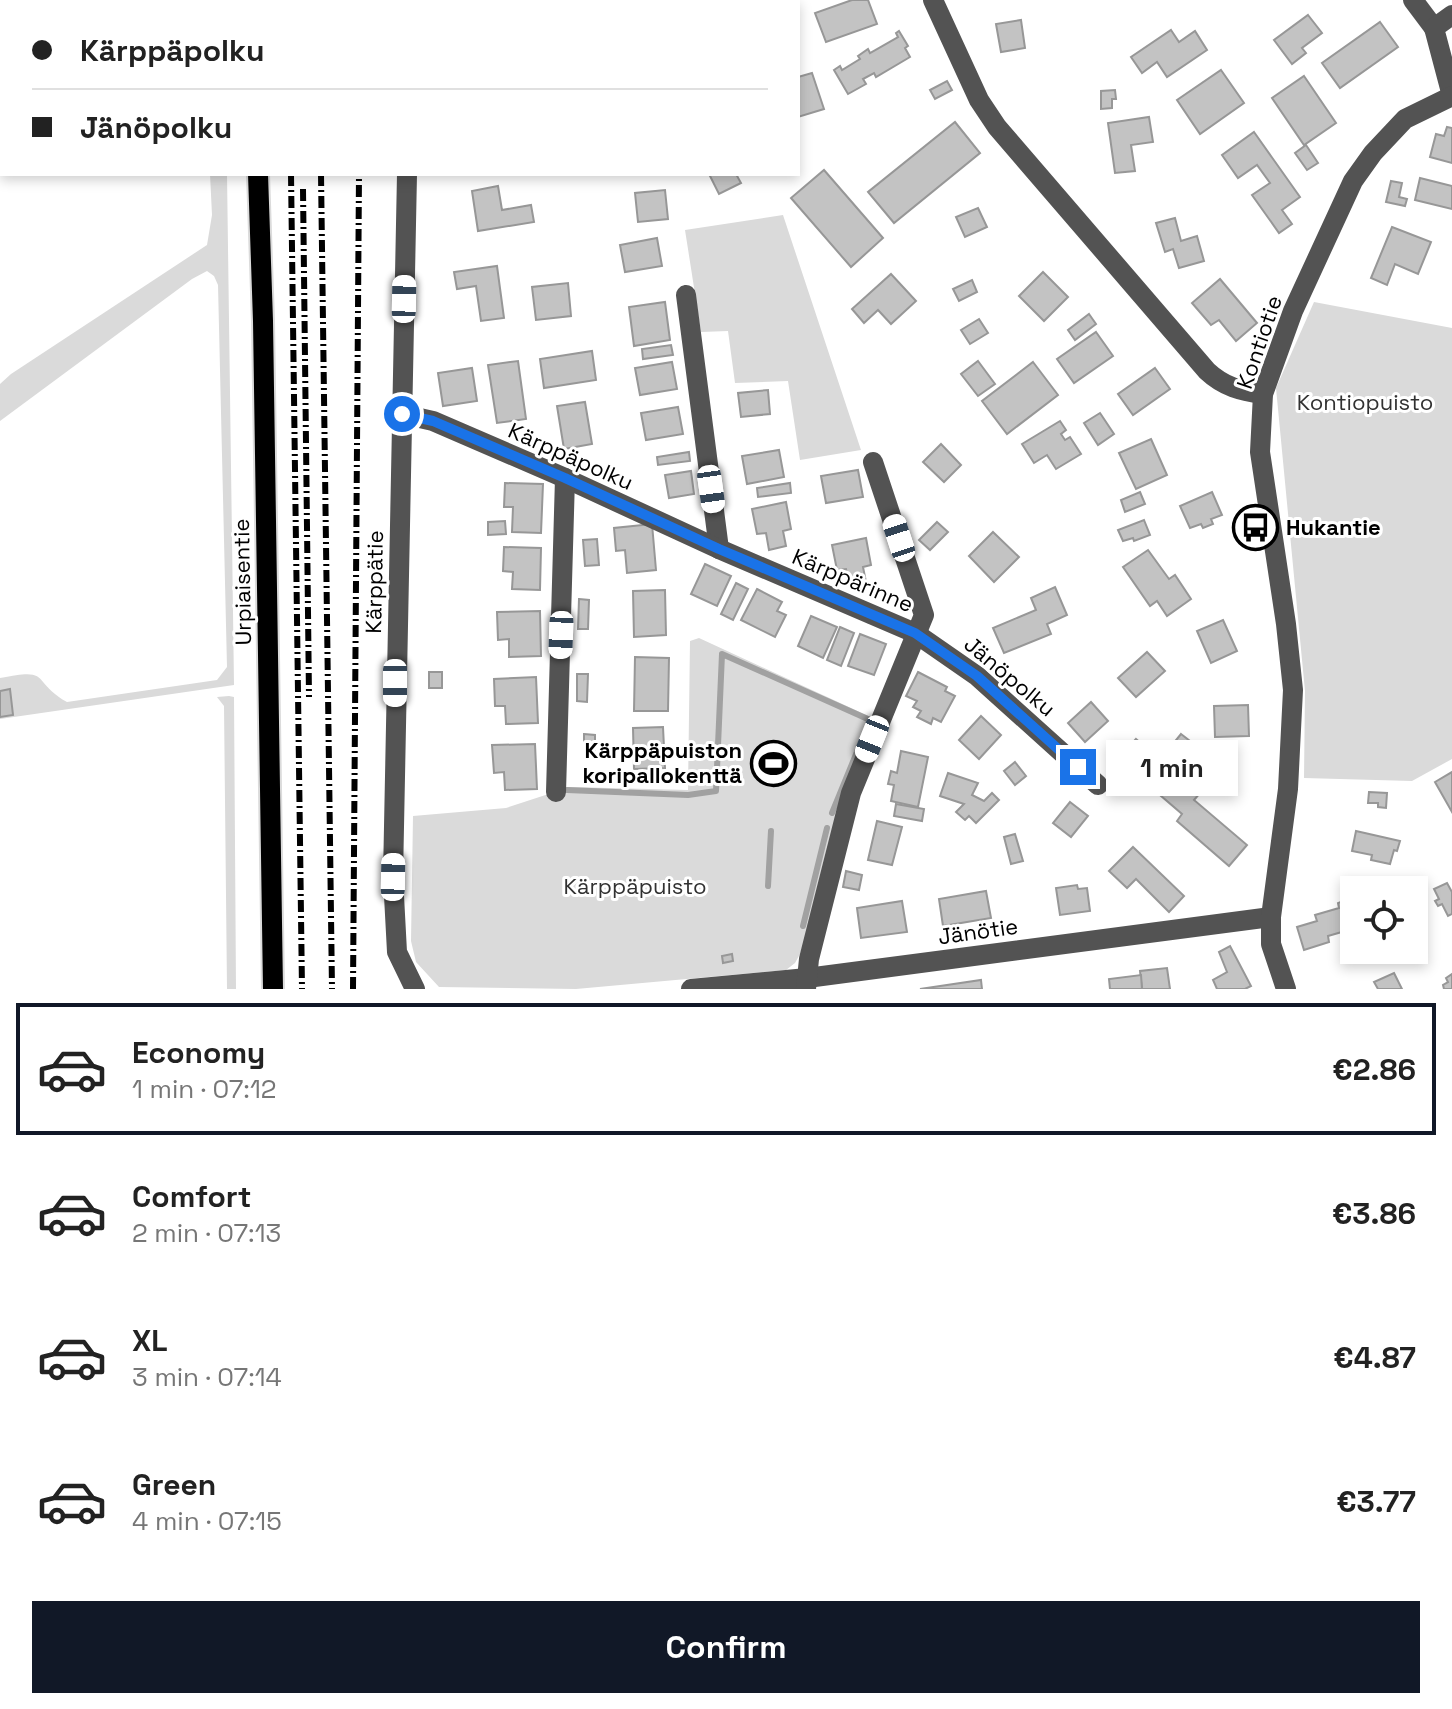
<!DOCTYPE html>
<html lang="en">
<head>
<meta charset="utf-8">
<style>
  :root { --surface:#fff; --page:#f2f2f2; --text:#222; --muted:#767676; --line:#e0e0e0; --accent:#111827 }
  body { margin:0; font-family:"Space Grotesk",sans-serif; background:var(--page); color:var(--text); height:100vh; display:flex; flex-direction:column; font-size:30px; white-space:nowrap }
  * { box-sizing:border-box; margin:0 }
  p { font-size:26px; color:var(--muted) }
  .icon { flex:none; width:44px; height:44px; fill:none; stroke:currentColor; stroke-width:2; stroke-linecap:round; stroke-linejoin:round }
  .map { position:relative; height:989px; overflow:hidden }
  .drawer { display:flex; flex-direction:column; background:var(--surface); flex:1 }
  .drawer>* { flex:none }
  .banner { position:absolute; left:0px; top:0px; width:800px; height:176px; box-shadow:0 4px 12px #0003; display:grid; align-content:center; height:176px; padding:0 32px; background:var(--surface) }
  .controls { position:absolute; left:1340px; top:876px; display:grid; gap:16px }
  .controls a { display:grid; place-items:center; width:88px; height:88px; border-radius:0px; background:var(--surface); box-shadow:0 4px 12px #0003; font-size:40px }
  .end { position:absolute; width:36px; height:36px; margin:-18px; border:10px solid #1a73e8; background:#fff; box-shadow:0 0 0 4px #fff }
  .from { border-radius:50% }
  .bubble { position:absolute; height:56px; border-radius:0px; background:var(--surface); box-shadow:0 4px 12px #0003; font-size:26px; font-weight:700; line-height:56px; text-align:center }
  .car { position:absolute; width:24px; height:48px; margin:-24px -12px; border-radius:10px; box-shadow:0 0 6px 2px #0007; background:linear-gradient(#fff 24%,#345 0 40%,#fff 0 76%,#345 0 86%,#fff 0) }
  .banner b { display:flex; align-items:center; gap:28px; height:76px; font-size:30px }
  .banner b+b { border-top:2px solid var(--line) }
  .banner i { width:20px; height:20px; background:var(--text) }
  ul { padding:14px 0 0; list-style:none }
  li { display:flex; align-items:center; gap:24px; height:132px; margin:0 16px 12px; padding:0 16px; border:4px solid transparent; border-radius:0px }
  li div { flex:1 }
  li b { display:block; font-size:30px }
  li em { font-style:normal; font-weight:700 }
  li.selected { border-color:var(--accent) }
  li>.icon { width:72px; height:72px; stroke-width:1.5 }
  .action { display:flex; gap:16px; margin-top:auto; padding:16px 32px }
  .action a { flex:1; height:92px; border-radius:0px; background:var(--accent); color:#fff; font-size:32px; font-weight:700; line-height:92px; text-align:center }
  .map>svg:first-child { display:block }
</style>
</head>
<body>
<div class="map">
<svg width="1452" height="989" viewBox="0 0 1452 989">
  <rect width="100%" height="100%" fill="#fff"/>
  <!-- green -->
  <g fill="#dadada">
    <path d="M 210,174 L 227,174 L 234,685 L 0,719 L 0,678 C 53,667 30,681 67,702 L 217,680 L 227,667 L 218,285 L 214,276 L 207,271 L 192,279 L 0,421 L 0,384 L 11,374 L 207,245 L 212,215 Z"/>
    <path d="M 783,215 L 861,450 L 800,460 L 788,381 L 735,383 L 728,331 L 701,332 L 685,230 Z"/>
    <path d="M 1314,302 L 1452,328 L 1452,759 L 1412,781 L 1304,778 L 1305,691 L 1276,388 Z"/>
    <path d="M 699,638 L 875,719 L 800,954 L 795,963 L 786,970 L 576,989 L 439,987 L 416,962 L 411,941 L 413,816 L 506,808 L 570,787 L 688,790 L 690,641 Z"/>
    <path d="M 229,696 L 234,697 L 236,989 L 227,989 L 224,706 L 217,697 Z"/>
  </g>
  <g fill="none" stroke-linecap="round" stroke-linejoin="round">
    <!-- stream -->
    <g stroke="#a1a1a1" stroke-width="6">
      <path d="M 567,790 L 688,795 L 716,791 L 722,654 L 870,720 L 832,813"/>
      <path d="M 768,886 L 771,831"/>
      <path d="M 803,926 L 827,828"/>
    </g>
  </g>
  <!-- building -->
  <g fill="#c3c3c3" stroke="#979797" stroke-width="2">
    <path d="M 759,0 L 795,0 L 790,2 Z"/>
    <path d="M 852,0 L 868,0 L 877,24 L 826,42 L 815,13 Z"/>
    <path d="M 1308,15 L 1322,33 L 1302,48 L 1306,53 L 1292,64 L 1274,40 Z"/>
    <path d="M 1021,20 L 1025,48 L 1001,52 L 996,24 Z"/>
    <path d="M 1380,22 L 1398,47 L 1340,88 L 1322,63 Z"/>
    <path d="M 1171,30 L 1179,42 L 1195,31 L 1207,50 L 1167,77 L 1157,62 L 1142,73 L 1131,57 Z"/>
    <path d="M 899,31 L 908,46 L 905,48 L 910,57 L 876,77 L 874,73 L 863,79 L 866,84 L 848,94 L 834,70 L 840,66 L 842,70 L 860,59 L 858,56 L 868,49 L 870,53 L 898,37 L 896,33 Z"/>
    <path d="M 1221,70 L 1244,103 L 1200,134 L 1177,100 Z"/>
    <path d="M 812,73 L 824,109 L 798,117 L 798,77 Z"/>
    <path d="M 1304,76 L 1336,123 L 1304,145 L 1272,98 Z"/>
    <path d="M 947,81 L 952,90 L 935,99 L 930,90 Z"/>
    <path d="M 1115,90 L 1116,99 L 1112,99 L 1112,108 L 1101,109 L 1101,91 Z"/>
    <path d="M 1149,117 L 1153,142 L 1131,145 L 1135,171 L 1115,173 L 1108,123 Z"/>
    <path d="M 955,122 L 980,153 L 894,223 L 868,192 Z"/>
    <path d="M 1447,127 L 1452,128 L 1452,163 L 1430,157 L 1436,134 L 1444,136 Z"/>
    <path d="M 1254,132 L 1300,197 L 1282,210 L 1292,224 L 1279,233 L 1252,195 L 1270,183 L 1257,165 L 1238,178 L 1222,155 Z"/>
    <path d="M 1306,145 L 1318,163 L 1307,170 L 1295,153 Z"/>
    <path d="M 824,170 L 883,238 L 851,267 L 791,198 Z"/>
    <path d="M 709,174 L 736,174 L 741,183 L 719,194 Z"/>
    <path d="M 1420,178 L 1452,186 L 1452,209 L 1415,200 Z"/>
    <path d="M 1391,181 L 1402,183 L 1399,197 L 1407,199 L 1405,206 L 1386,202 Z"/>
    <path d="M 498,186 L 502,210 L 531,205 L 534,222 L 478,231 L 472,191 Z"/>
    <path d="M 665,190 L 668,219 L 638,222 L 635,193 Z"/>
    <path d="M 978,208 L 987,227 L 965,237 L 956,217 Z"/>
    <path d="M 1175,218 L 1181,241 L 1197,236 L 1204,261 L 1179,268 L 1173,249 L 1165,252 L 1156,223 Z"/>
    <path d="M 1392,227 L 1431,242 L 1418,274 L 1395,264 L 1387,285 L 1371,278 Z"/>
    <path d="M 657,238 L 662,266 L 625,272 L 620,245 Z"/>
    <path d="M 497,266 L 504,318 L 481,321 L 476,286 L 457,289 L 454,272 Z"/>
    <path d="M 1043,272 L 1068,297 L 1044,321 L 1019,296 Z"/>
    <path d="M 891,274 L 916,301 L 891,324 L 878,310 L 864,323 L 852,309 Z"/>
    <path d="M 1220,279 L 1257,323 L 1236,341 L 1219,320 L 1211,325 L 1192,303 Z"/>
    <path d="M 972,280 L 977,292 L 959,301 L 953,289 Z"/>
    <path d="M 568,283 L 571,316 L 536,320 L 532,287 Z"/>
    <path d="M 665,302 L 670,340 L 634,346 L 629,307 Z"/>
    <path d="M 1089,314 L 1096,324 L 1075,340 L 1068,330 Z"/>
    <path d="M 979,319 L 988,333 L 970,344 L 961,330 Z"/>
    <path d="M 1096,332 L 1113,356 L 1074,383 L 1057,359 Z"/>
    <path d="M 671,345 L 673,355 L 643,359 L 642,349 Z"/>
    <path d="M 592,351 L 596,380 L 544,388 L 540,359 Z"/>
    <path d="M 518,361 L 526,419 L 497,423 L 488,365 Z"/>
    <path d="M 978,361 L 995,384 L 978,396 L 961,374 Z"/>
    <path d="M 672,362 L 677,389 L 640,395 L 635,368 Z"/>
    <path d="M 1033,362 L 1058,395 L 1007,434 L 982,401 Z"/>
    <path d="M 472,368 L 477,401 L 443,406 L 438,373 Z"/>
    <path d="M 1155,368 L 1170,389 L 1133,415 L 1118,394 Z"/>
    <path d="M 768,390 L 770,414 L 741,417 L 738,393 Z"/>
    <path d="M 585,402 L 592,444 L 564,449 L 557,406 Z"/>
    <path d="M 678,407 L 683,434 L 646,440 L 641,413 Z"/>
    <path d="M 1100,413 L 1114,434 L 1098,445 L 1084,423 Z"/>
    <path d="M 1060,421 L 1066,430 L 1061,434 L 1065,440 L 1070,437 L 1081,454 L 1056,469 L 1047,455 L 1034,463 L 1022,444 Z"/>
    <path d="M 1151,439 L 1167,475 L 1136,489 L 1119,453 Z"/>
    <path d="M 941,444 L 961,465 L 944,482 L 923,462 Z"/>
    <path d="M 779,450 L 784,477 L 747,484 L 742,456 Z"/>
    <path d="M 689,452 L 690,461 L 658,465 L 657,457 Z"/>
    <path d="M 858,470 L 863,497 L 826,503 L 821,476 Z"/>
    <path d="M 691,471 L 694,494 L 669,498 L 665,475 Z"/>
    <path d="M 505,483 L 543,484 L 541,533 L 512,532 L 513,507 L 504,507 Z"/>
    <path d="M 790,483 L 791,493 L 758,497 L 757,488 Z"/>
    <path d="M 1140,492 L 1145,504 L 1125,512 L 1121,500 Z"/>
    <path d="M 1212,492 L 1222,515 L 1211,519 L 1213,524 L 1203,528 L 1201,524 L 1190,528 L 1180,506 Z"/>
    <path d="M 786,502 L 791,529 L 783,531 L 786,546 L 769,550 L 766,533 L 757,534 L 752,509 Z"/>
    <path d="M 1144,520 L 1150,535 L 1134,541 L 1133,538 L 1123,541 L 1118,530 Z"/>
    <path d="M 505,521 L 506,534 L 488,535 L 488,522 Z"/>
    <path d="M 937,522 L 948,532 L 930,550 L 919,540 Z"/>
    <path d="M 652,524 L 656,570 L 627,573 L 625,550 L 616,551 L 614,528 Z"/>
    <path d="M 993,532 L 1019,557 L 994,582 L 969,556 Z"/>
    <path d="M 866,538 L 871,565 L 863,567 L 866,582 L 849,585 L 846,569 L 837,570 L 832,545 Z"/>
    <path d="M 597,539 L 599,565 L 585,566 L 583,540 Z"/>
    <path d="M 504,547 L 541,548 L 540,590 L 512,589 L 513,572 L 503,571 Z"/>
    <path d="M 1148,550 L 1169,579 L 1175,575 L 1191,599 L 1167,616 L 1157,601 L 1150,606 L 1123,567 Z"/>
    <path d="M 705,564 L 731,576 L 717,606 L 691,594 Z"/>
    <path d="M 736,583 L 748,589 L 733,620 L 721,614 Z"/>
    <path d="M 1055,587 L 1067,615 L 1047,624 L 1051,634 L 1004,653 L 993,628 L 1036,610 L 1031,598 Z"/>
    <path d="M 757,589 L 782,602 L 777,611 L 786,615 L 775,637 L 741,620 Z"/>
    <path d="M 665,590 L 666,635 L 634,637 L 633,591 Z"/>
    <path d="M 579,599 L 589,600 L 588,629 L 578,629 Z"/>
    <path d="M 540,611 L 541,656 L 509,657 L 509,639 L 498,640 L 497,612 Z"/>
    <path d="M 811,616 L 837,627 L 823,658 L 798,646 Z"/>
    <path d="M 1223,620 L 1237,651 L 1211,663 L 1197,631 Z"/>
    <path d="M 840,627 L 854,633 L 841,666 L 827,660 Z"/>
    <path d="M 860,634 L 886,644 L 874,675 L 848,666 Z"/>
    <path d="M 1147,652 L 1165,671 L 1136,697 L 1118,678 Z"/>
    <path d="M 635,657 L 669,658 L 668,711 L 634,711 Z"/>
    <rect x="429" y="672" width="13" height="16"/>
    <path d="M 918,672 L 947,687 L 945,691 L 955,696 L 941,722 L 933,718 L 931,724 L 917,717 L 921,711 L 913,707 L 917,701 L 906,696 Z"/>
    <path d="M 577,674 L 588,674 L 587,702 L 577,701 Z"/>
    <path d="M 536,677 L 538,723 L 506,724 L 505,706 L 495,706 L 494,679 Z"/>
    <path d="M 10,689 L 13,715 L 0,717 L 0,691 Z"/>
    <path d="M 1091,702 L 1108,721 L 1085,742 L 1068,723 Z"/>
    <path d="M 1248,705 L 1249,736 L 1215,737 L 1214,706 Z"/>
    <path d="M 981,716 L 1001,735 L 979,759 L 959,740 Z"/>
    <path d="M 663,727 L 665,768 L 634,769 L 633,728 Z"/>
    <path d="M 584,734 L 595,735 L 595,758 L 584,758 Z"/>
    <path d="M 1181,734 L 1208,755 L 1199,766 L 1172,745 Z"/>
    <path d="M 1136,739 L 1200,793 L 1194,800 L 1247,845 L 1229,866 L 1177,821 L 1182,814 L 1118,759 Z"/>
    <path d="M 535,744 L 537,789 L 505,790 L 504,772 L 494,773 L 492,745 Z"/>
    <path d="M 901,751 L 928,757 L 918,807 L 891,801 L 894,785 L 888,784 L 891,771 L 897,773 Z"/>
    <path d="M 1015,762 L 1026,776 L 1015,785 L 1004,771 Z"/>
    <path d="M 1452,772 L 1452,812 L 1435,782 Z"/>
    <path d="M 948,773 L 978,783 L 972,795 L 984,801 L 992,793 L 999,800 L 976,823 L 969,816 L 965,820 L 956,812 L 964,804 L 940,796 Z"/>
    <path d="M 1369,792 L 1387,793 L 1386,808 L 1378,807 L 1378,803 L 1368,803 Z"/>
    <path d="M 1070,802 L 1088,816 L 1071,837 L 1053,823 Z"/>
    <path d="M 896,804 L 924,809 L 922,821 L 894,816 Z"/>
    <path d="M 877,821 L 902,827 L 892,865 L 868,860 Z"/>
    <path d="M 1356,831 L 1400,841 L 1397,851 L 1394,850 L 1390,864 L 1371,860 L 1372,855 L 1352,851 Z"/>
    <path d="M 1015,834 L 1023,861 L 1011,864 L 1004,837 Z"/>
    <path d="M 1133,847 L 1184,896 L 1169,912 L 1136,879 L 1127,888 L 1109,871 Z"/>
    <path d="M 846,871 L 862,875 L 859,890 L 843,887 Z"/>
    <path d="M 1447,883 L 1452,892 L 1452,914 L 1448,916 L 1442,904 L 1438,906 L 1435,901 L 1439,899 L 1434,889 Z"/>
    <path d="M 1077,885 L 1078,889 L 1087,888 L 1090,911 L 1060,915 L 1056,888 Z"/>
    <path d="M 986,891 L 991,918 L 943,926 L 939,899 Z"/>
    <path d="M 1348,899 L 1350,905 L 1354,903 L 1354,921 L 1349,922 L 1352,929 L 1328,936 L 1329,942 L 1304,950 L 1297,927 L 1317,921 L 1315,915 L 1339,908 L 1338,903 Z"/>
    <path d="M 902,901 L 907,932 L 861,938 L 857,908 Z"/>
    <path d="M 1230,946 L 1251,986 L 1245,989 L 1217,989 L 1213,980 L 1227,972 L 1219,952 Z"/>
    <path d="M 732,954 L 733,961 L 723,963 L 722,956 Z"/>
    <path d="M 1167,968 L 1170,989 L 1142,989 L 1140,971 Z"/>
    <path d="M 1394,973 L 1402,989 L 1378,989 L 1374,982 Z"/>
    <path d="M 1452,974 L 1452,989 L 1444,989 L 1443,985 L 1448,982 L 1446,978 Z"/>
    <path d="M 1141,975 L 1142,989 L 1110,989 L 1109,979 Z"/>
    <path d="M 981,980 L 982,989 L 920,989 Z"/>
  </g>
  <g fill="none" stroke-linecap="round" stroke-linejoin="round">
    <defs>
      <g id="major">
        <path d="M 252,0 L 252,2"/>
        <path d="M 258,174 L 263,321 L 273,989"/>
      </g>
    </defs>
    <!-- major casing -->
    <use href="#major" stroke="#dbdbdb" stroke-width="24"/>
    <!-- minor -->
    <g stroke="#535353" stroke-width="20">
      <path d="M 933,0 L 979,100 L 997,127 L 1207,371 C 1224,387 1241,391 1263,394"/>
      <path d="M 1413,0 L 1434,28"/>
      <path d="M 409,2 L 409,0"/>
      <path d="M 1452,96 L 1434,28 L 1452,15"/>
      <path d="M 407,174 L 393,877 L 397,952 L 415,989"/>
      <path d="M 686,295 L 719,549"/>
      <path d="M 402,414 L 433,421 L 565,478 L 719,549 L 915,633 L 977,676 L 1098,785"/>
      <path d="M 556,792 L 565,478"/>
      <path d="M 691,989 L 807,978 L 1271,917"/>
      <path d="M 806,989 L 809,959 L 851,793 L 924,615 L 873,462"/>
      <path d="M 1286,989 L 1271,944 L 1271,917 L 1288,789 L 1293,690 L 1286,624 L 1260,452 L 1263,394 L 1293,311 L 1353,181 L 1373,153 L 1405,119 L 1452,96"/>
    </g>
    <!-- major -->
    <use href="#major" stroke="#000" stroke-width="20"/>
    <!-- rail -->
    <g stroke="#000" stroke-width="6" stroke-dasharray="12 4 2 4" stroke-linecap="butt">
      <path d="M 289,0 L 289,2"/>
      <path d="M 301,0 L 301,2"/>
      <path d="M 319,0 L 319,2"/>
      <path d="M 359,0 L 359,2"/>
      <path d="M 291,174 L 302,989"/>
      <path d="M 321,174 L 332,989"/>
      <path d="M 303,189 L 309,697"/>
      <path d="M 353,989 L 359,174"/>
    </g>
  </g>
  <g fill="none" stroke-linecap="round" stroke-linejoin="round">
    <!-- route -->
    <path stroke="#1a73e8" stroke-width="10" d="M 402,414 L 433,421 L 565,478 L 719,549 L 915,633 L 977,676 L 1078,767"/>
  </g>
  <!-- icons -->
  <defs>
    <symbol id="bus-ring" viewBox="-11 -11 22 22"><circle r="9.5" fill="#fff" stroke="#000" stroke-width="1.5"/><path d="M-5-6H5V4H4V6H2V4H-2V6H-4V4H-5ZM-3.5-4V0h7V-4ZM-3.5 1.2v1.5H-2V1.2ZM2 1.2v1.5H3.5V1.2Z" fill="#000"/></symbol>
    <symbol id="stadium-ring" viewBox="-11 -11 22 22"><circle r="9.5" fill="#fff" stroke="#000" stroke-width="1.5"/><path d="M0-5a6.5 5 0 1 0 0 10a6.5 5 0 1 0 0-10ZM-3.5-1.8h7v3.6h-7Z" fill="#000"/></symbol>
  </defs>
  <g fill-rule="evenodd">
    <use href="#bus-ring" x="1230" y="502" width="51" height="51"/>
    <use href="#stadium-ring" x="748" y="738" width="51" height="51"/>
  </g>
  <g text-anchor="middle" stroke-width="6" stroke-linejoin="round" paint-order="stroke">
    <!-- street labels -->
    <g font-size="22" fill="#000" stroke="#fff">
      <text transform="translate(1259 342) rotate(-71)" y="8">Kontiotie</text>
      <text transform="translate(571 456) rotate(24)" y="8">Kärppäpolku</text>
      <text transform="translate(853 580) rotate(23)" y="8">Kärppärinne</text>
      <text transform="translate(242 582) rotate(-91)" y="8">Urpiaisentie</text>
      <text transform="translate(374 582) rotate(-89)" y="8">Kärppätie</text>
      <text transform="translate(1010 676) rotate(40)" y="8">Jänöpolku</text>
      <text transform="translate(978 931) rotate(-8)" y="8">Jänötie</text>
    </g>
    <!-- park labels -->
    <g font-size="22" fill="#313131" stroke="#fff">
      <text x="1365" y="410">Kontiopuisto</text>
      <text x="635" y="894">Kärppäpuisto</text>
    </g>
    <!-- poi labels -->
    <g font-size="22" font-weight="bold" fill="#000" stroke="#fff" text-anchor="start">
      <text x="1286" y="535">Hukantie</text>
      <text x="742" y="758" text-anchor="end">Kärppäpuiston<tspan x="742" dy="25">koripallokenttä</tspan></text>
    </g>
  </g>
</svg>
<div class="controls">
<a><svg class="icon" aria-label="locate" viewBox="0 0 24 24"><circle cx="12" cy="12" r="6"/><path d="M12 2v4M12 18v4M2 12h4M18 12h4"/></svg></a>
</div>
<i class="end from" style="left:402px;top:414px"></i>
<i class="end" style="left:1078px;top:767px"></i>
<div class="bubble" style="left:1106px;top:740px;width:132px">1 min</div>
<i class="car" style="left:404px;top:299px;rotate:1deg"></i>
<i class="car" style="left:711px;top:489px;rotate:172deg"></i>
<i class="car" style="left:899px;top:538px;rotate:342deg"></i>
<i class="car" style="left:561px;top:635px;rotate:182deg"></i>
<i class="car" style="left:395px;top:683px;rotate:180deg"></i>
<i class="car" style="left:872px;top:739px;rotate:202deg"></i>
<i class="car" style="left:393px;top:877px;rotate:1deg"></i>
<div class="banner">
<b><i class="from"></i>Kärppäpolku</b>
<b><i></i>Jänöpolku</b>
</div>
</div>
<section class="drawer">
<ul>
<li class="selected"><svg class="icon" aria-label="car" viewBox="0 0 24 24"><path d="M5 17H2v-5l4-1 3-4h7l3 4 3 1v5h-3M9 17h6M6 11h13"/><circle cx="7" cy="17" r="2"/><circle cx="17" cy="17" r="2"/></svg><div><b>Economy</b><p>1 min · 07:12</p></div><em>€2.86</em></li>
<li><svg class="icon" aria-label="car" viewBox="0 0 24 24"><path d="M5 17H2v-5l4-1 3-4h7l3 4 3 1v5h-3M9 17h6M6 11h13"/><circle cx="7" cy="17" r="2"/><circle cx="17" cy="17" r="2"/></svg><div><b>Comfort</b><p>2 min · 07:13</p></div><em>€3.86</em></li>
<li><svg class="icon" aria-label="car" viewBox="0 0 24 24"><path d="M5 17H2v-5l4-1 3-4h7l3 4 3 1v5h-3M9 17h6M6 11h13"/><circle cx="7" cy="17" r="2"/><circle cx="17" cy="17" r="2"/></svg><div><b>XL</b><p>3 min · 07:14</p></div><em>€4.87</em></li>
<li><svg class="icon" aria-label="car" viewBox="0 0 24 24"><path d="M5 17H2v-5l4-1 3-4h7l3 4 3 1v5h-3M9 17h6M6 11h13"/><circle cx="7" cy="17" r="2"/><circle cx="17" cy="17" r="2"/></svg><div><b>Green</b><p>4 min · 07:15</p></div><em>€3.77</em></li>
</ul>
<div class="action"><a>Confirm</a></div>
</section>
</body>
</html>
